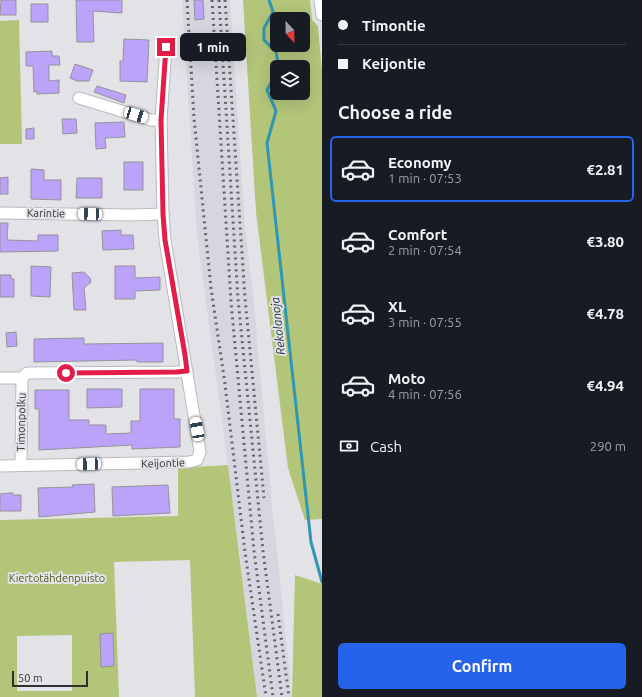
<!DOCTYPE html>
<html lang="en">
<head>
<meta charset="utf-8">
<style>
  :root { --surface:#171b24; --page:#20242c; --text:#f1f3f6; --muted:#9ea1a6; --line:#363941; --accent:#2563eb }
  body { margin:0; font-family:Ubuntu,sans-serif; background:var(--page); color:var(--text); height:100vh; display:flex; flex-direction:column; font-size:15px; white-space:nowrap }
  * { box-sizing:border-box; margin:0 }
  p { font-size:13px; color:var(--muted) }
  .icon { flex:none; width:22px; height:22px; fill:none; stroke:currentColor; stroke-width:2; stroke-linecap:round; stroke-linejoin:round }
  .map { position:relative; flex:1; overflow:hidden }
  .panel { display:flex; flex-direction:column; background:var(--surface); width:320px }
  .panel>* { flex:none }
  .guide { display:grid; align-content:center; height:88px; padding:0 16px; background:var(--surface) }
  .needle { width:26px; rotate:158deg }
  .tools { position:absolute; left:270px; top:12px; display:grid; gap:8px }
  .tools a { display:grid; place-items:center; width:40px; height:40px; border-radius:6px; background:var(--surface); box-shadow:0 4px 16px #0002; font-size:20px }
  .scale { position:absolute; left:12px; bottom:10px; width:76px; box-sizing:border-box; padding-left:4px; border:2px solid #303031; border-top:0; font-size:11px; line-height:14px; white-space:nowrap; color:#303031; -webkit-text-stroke:3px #e3e2e7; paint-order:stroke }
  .end { position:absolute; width:18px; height:18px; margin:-9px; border:5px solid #e11d48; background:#fff; box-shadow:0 0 0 2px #fff }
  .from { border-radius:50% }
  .bubble { position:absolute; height:28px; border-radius:6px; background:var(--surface); box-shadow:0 4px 16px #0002; font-size:13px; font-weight:700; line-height:28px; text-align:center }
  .car { position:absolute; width:12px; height:24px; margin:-12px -6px; border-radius:5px; box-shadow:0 0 3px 1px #0007; background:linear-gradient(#fff 24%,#345 0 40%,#fff 0 76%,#345 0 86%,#fff 0) }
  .guide b { display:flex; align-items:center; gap:14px; height:38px; font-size:15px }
  .guide b+b { border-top:1px solid var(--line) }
  .guide i { width:10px; height:10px; background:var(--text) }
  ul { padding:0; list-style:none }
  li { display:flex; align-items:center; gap:12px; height:66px; margin:0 8px 6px; padding:0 8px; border:2px solid transparent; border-radius:6px }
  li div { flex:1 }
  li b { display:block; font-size:15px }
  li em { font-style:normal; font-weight:700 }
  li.on { border-color:var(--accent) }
  li>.icon { width:36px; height:36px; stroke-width:1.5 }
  h2 { padding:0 16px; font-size:18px; line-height:48px }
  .pay { display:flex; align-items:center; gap:10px; height:44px; padding:0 16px; font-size:15px }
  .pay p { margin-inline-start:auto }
  .action { display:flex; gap:8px; margin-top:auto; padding:8px 16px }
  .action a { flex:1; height:46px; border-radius:6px; background:var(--accent); color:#fff; font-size:16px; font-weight:700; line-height:46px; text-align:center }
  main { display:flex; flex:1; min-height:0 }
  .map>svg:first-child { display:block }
</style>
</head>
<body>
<main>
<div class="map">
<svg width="322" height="697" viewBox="0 0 322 697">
  <rect width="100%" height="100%" fill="#e3e2e7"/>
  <!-- built -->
  <path fill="#d6d5e0" d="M 182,0 L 230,0 L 245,228 L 253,294 L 272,505 L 292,697 L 257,697 L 239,547 L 197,235 Z"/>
  <!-- green -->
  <g fill="#b2c579" fill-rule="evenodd">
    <path d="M 243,0 L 310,0 L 312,20 L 318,26 L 322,71 L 322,519 L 305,520 L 288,468 L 256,212 ZM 277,19 L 303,19 L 303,45 L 277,45 ZM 277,67 L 303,67 L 303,93 L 277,93 Z"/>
    <path d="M 19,20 L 22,144 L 0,144 L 0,21 Z"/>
    <path d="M 228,465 L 257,697 L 195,697 L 190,560 L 114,562 L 119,697 L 0,697 L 0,520 L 178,516 L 178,468 ZM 72,635 L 72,691 L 17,691 L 17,636 Z"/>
    <path d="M 295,575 L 322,584 L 322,697 L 292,697 Z"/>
  </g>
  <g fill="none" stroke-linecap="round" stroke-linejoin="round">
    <!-- stream -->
    <g stroke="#3097b2" stroke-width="3">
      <path d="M 269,0 L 273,12 L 264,28 L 264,40 L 276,52 L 279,67"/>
      <path d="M 277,72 L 267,90 L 276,111 L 267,143 L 311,542 L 322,582"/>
    </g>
  </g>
  <!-- building -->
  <g fill="#bca3fa" stroke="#949398">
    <path d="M 1,0 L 16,0 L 16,15 L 0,15 Z"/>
    <path d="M 76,0 L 122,0 L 122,13 L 93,11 L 94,42 L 77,42 Z"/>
    <path d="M 194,0 L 203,0 L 204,19 L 195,20 Z"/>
    <rect x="31" y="4" width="17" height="18"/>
    <path d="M 124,39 L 149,40 L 147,82 L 120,81 L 120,61 L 123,61 Z"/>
    <path d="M 52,51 L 52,56 L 59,56 L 60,65 L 49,65 L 49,81 L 59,80 L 59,93 L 37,94 L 37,91 L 34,92 L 33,66 L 26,66 L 26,52 Z"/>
    <path d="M 75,64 L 93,70 L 89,81 L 77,81 L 70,78 Z"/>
    <path d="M 97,86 L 126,95 L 124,103 L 94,92 Z"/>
    <path d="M 62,119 L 76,119 L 77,133 L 63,134 Z"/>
    <path d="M 124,122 L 125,137 L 105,138 L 106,148 L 96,149 L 95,123 Z"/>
    <path d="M 34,128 L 34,139 L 26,139 L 26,129 Z"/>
    <rect x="124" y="162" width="19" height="28"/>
    <path d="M 31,169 L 44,170 L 44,180 L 61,180 L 61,200 L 31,199 Z"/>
    <path d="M 8,177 L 8,194 L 0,194 L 0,178 Z"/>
    <path d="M 77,178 L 102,178 L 102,198 L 76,198 Z"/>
    <path d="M 0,223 L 8,223 L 7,240 L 38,241 L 38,235 L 58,235 L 58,251 L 0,252 Z"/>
    <path d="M 121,230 L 121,235 L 133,235 L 134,249 L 103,250 L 102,231 Z"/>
    <path d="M 31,266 L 51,267 L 50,297 L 31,296 Z"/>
    <path d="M 115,266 L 135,266 L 135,278 L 160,277 L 160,290 L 135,291 L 135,299 L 115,299 Z"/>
    <path d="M 84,272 L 90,278 L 91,282 L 84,288 L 86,310 L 74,310 L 72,273 Z"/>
    <path d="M 0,275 L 11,275 L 11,279 L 14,279 L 14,297 L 0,297 Z"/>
    <path d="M 16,332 L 17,346 L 7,347 L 6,333 Z"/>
    <path d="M 84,338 L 84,344 L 163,343 L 163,362 L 137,362 L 137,360 L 34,362 L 34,339 Z"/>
    <path d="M 87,389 L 122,389 L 122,407 L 87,408 Z"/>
    <path d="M 140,389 L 174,389 L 174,419 L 180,419 L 180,447 L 132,449 L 132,445 L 39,450 L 39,409 L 35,409 L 35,390 L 69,390 L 69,420 L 89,420 L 89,425 L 106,425 L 106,434 L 131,433 L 131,421 L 140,421 Z"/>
    <path d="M 94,484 L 95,512 L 39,517 L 38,488 L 73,487 L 72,485 Z"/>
    <path d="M 168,485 L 170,513 L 113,516 L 112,487 Z"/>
    <path d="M 9,493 L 13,493 L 13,495 L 21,495 L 21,511 L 0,511 L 0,494 Z"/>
    <path d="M 113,633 L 114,666 L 101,667 L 100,634 Z"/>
  </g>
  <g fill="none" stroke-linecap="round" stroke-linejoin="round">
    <defs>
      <g id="street">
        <path d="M 320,0 L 322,15"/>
        <path d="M 79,98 L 151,120 L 161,120"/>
        <path d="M 0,213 L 131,215 L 163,214"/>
        <path d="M 0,378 L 22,378 L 27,373 L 176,372 L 187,371"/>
        <path d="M 21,465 L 22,378"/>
        <path d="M 0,466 L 189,462 L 197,460 L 200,452 L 165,240 L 163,214 L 161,120 L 166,47"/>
      </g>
    </defs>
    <!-- street casing -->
    <use href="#street" stroke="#b9b9bd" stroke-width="13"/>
    <!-- street -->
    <use href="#street" stroke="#fff" stroke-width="11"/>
    <!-- rail -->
    <g stroke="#666668" stroke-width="3" stroke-dasharray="2 4" stroke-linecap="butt">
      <path d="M 187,0 L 194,118 L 211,288 L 225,384 L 245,552 L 266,697"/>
      <path d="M 212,0 L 231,302 L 254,551 L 273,697"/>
      <path d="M 219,0 L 238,299 L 263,551 L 282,697"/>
      <path d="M 225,0 L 245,298 L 264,498"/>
      <path d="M 278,614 L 289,697"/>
    </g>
  </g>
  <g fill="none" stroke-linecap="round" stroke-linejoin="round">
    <!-- route -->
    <path stroke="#e11d48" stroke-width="5" d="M 66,373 L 176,372 L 187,371 L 185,355 L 165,240 L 163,214 L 161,120 L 166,47"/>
  </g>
  <g text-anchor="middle" stroke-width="4" stroke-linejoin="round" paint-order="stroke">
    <!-- street labels -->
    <g font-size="11" fill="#303031" stroke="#e3e2e7">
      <text transform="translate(46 213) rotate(1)" y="4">Karintie</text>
      <text transform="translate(21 422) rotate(-89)" y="4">Timonpolku</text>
      <text transform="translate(163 463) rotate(-2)" y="4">Keijontie</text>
    </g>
    <!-- park labels -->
    <g font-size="11" fill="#525f1c" stroke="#e3e2e7">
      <text x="57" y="582">Kiertotähdenpuisto</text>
    </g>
    <!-- water labels -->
    <g font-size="12" font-style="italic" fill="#1f353c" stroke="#e3e2e7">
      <text transform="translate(278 326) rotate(-96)" y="4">Rekolanoja</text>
    </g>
  </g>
</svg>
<div class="tools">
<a><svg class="needle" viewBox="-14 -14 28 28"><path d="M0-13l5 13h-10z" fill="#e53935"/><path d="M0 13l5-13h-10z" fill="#9ea1a6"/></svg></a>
<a><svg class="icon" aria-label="layers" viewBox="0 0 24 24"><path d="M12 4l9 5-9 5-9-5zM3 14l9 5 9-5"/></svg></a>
</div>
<div class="scale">50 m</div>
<i class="end from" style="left:66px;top:373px"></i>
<i class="end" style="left:166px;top:47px"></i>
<div class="bubble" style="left:180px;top:33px;width:66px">1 min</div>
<i class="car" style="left:136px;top:115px;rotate:107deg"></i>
<i class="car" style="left:90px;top:214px;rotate:272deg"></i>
<i class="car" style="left:197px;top:429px;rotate:350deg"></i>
<i class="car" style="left:89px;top:464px;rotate:268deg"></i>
</div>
<section class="panel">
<div class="guide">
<b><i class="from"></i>Timontie</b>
<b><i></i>Keijontie</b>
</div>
<h2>Choose a ride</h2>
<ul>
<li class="on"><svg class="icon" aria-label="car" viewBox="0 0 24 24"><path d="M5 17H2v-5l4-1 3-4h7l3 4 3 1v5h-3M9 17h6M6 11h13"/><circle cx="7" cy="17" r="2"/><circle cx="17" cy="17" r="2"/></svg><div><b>Economy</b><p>1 min · 07:53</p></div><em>€2.81</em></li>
<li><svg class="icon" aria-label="car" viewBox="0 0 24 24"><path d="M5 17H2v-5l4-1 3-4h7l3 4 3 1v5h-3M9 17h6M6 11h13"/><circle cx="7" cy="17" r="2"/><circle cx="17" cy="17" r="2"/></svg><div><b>Comfort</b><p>2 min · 07:54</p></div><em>€3.80</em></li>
<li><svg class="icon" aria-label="car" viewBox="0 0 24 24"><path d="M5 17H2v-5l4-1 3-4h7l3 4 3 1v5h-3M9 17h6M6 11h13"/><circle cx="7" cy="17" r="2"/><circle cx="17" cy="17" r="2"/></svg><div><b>XL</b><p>3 min · 07:55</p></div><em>€4.78</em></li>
<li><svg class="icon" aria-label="car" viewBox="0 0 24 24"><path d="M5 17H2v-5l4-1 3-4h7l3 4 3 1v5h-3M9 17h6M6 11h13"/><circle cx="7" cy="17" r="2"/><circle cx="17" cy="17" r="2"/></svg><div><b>Moto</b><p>4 min · 07:56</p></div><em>€4.94</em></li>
</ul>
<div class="pay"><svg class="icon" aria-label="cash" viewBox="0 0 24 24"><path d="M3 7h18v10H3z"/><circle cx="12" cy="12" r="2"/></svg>Cash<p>290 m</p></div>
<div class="action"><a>Confirm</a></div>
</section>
</main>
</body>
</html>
